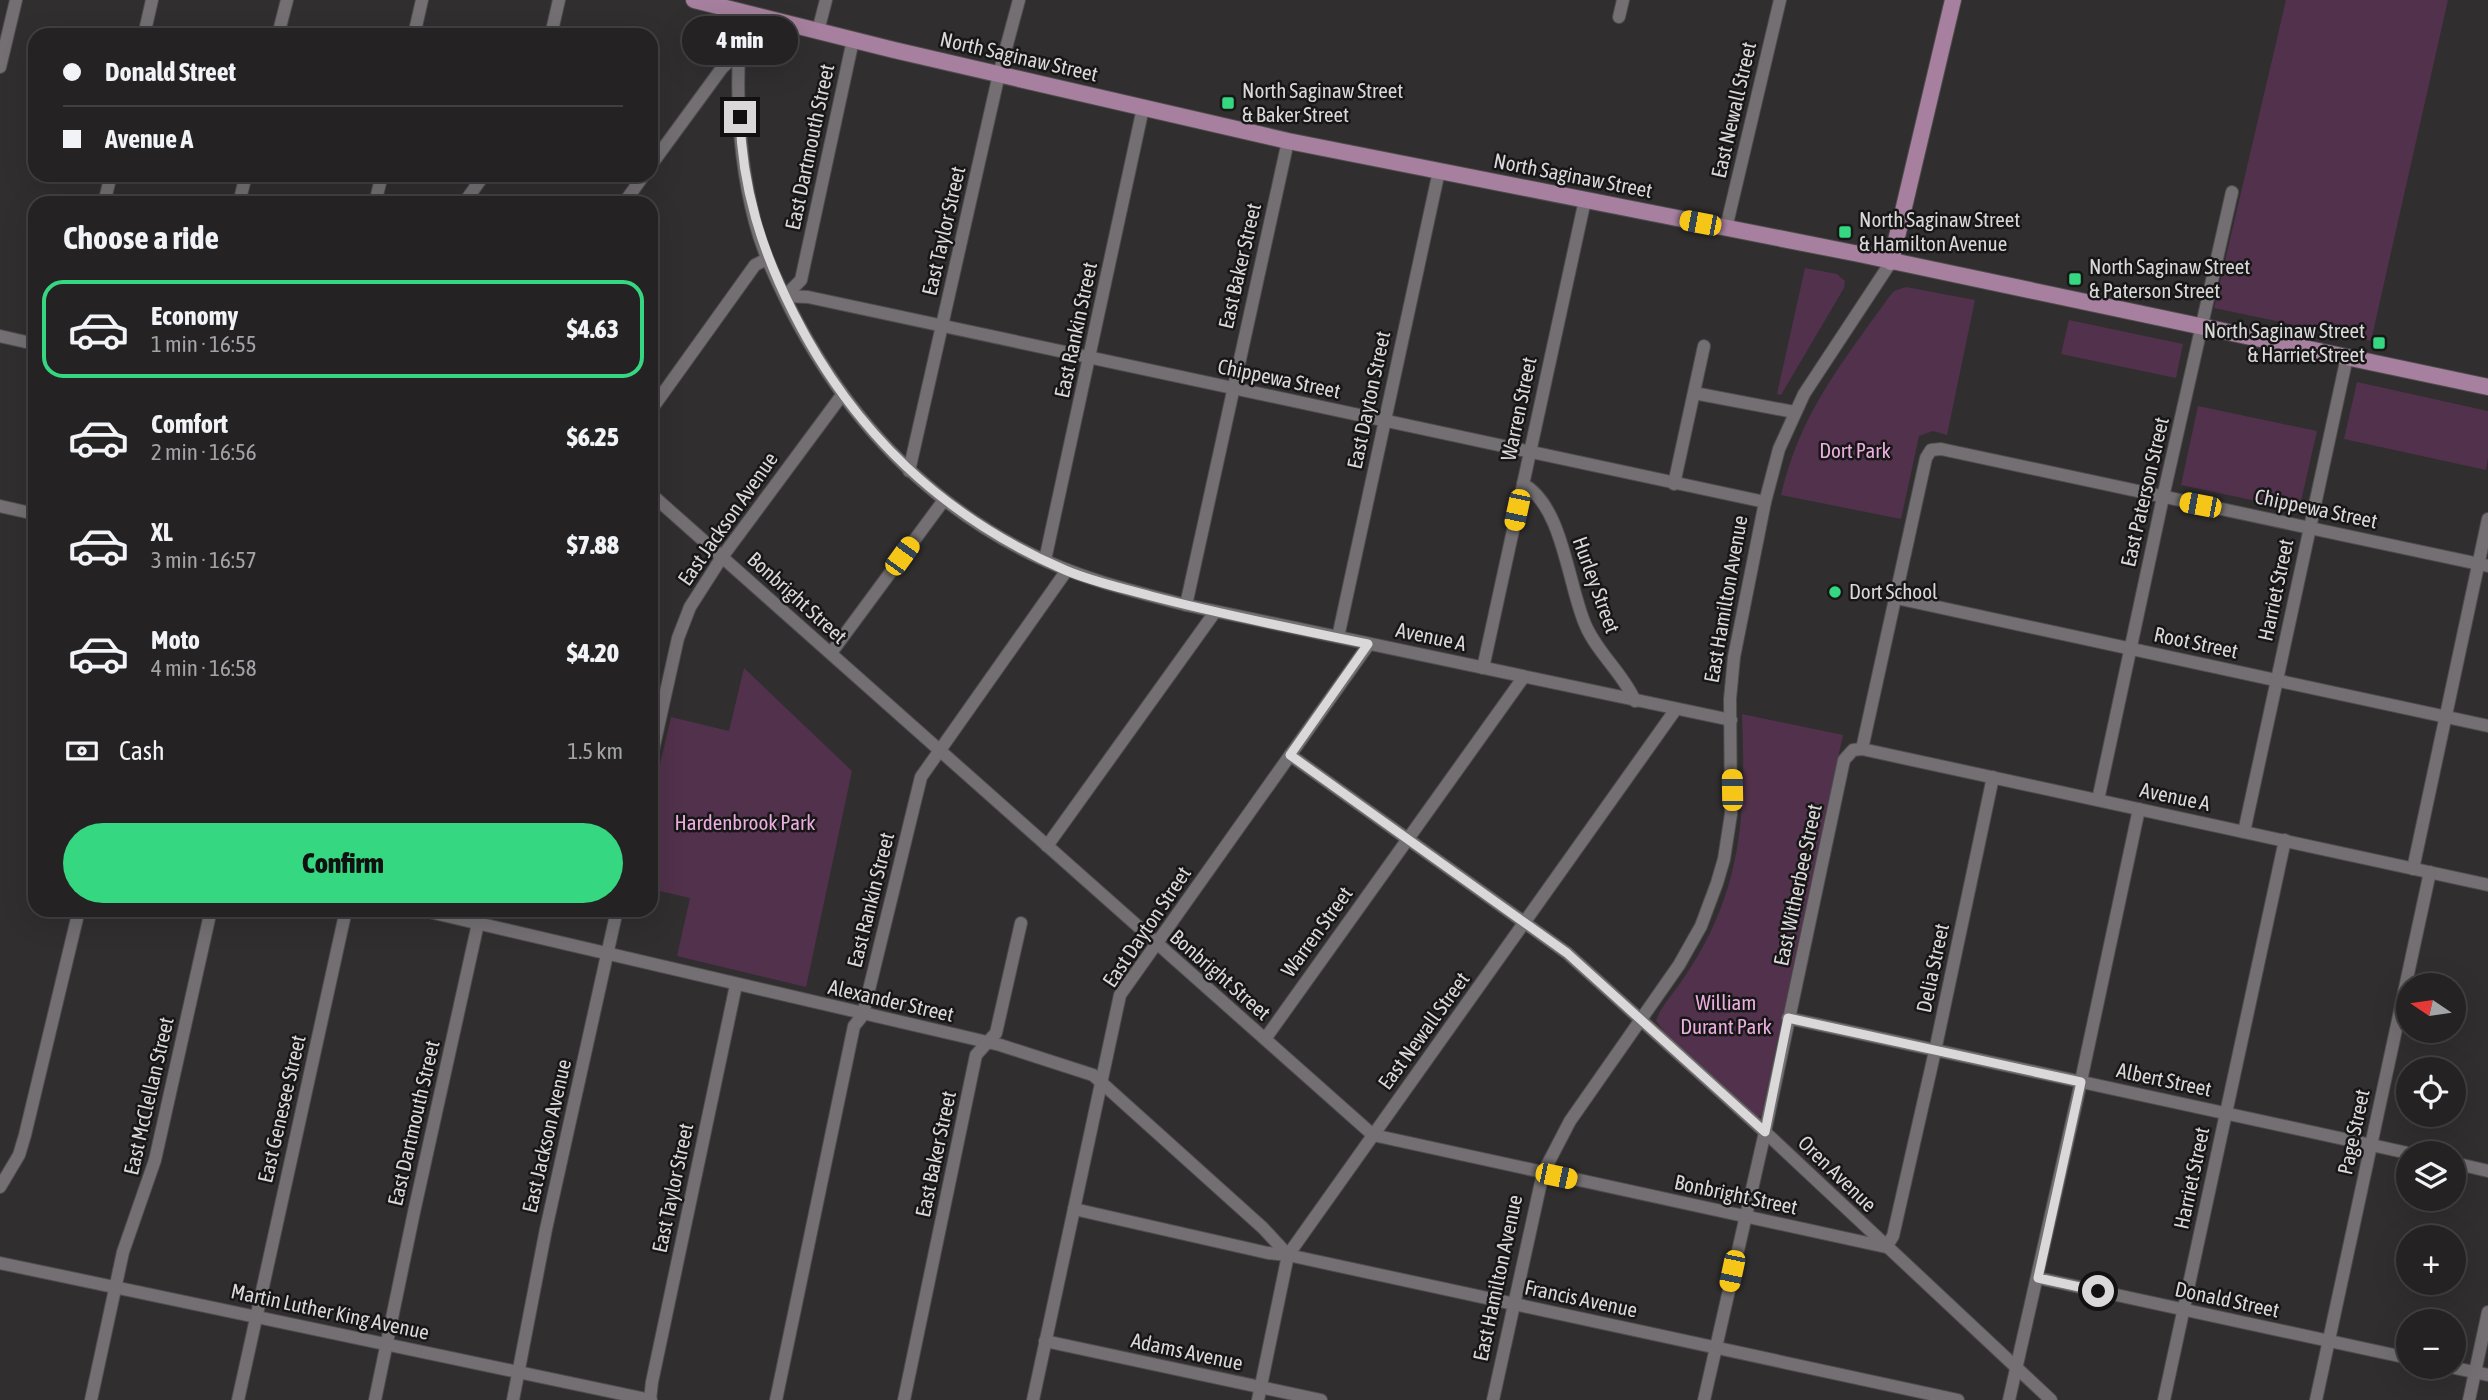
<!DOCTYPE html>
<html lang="en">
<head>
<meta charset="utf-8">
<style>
  :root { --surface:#252224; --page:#312f31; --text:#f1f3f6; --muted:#a3a4a6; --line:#423f41; --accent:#35d881 }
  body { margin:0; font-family:"Asap Condensed",sans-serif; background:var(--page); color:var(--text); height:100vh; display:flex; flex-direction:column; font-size:26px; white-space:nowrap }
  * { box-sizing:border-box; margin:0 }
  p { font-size:23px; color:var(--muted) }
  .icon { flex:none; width:38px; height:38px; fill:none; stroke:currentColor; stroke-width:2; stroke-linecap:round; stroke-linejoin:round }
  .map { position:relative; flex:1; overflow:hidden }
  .drawer { position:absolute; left:28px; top:196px; width:630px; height:721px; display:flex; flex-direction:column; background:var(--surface); border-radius:21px; box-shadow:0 7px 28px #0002,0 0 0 2px var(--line) }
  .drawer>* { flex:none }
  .guide { position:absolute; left:28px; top:28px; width:630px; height:154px; border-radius:21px; box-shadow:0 7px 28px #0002,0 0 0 2px var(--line); display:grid; align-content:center; height:154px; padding:0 35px; background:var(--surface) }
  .needle { width:46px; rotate:283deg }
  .fabs { position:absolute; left:2396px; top:973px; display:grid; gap:14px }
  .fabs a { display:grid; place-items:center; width:70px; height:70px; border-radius:50%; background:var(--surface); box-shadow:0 7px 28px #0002,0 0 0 2px var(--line); font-size:35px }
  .end { position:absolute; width:32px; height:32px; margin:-16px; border:9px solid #dbd8da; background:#111; box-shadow:0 0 0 4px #111 }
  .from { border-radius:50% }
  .bubble { position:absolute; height:49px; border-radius:24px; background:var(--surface); box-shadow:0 7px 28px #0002,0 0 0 2px var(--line); font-size:23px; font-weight:800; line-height:49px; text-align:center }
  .car { position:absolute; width:21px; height:42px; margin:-21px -10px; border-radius:9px; box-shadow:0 0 5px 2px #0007; background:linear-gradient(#f5c518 24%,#345 0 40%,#f5c518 0 76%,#345 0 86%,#f5c518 0) }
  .guide b { display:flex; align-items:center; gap:24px; height:66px; font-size:26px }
  .guide b+b { border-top:2px solid var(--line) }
  .guide i { width:18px; height:18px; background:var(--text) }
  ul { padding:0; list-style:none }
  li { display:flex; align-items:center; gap:21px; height:98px; margin:0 14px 10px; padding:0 21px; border:4px solid transparent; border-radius:21px }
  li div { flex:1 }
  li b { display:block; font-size:26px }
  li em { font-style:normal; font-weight:800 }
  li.current { border-color:var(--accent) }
  li>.icon { width:63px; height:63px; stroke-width:1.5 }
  h2 { padding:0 35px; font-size:32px; line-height:84px }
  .pay { display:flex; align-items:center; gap:18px; height:77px; padding:0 35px; font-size:26px }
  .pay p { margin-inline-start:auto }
  .primary-button { display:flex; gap:14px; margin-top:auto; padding:14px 35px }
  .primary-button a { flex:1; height:80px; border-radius:42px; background:var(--accent); color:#111; font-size:28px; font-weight:800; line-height:80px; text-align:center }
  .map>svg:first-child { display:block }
</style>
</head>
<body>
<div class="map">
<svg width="2488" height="1400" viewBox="0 0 2488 1400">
  <rect width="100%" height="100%" fill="#312e30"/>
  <!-- green -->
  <g fill="#51314b">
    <path d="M 2286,0 L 2448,0 L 2371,341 L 2214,308 Z"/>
    <path d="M 1805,268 L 1837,274 L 1845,281 L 1844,288 L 1781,395 L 1777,394 Z"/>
    <path d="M 1906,287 L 1975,300 L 1947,435 L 1933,431 L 1919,436 L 1901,519 L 1781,495 C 1800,413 1842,363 1889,297 L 1894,291 Z"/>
    <path d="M 2069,320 L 2183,344 L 2176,378 L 2061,354 Z"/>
    <path d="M 2357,382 L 2488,411 L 2488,458 L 2486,470 L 2344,439 Z"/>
    <path d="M 2198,406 L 2317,431 L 2299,510 L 2181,485 Z"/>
    <path d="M 744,668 L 852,771 L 806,987 L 677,956 L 690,898 L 651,889 L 651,803 L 671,717 L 729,731 Z"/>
    <path d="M 1742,714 L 1843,735 L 1761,1116 L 1756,1117 L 1667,1035 L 1656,1021 C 1660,1008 1671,996 1679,985 C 1689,970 1699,955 1707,939 C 1745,865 1745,794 1742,714 Z"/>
  </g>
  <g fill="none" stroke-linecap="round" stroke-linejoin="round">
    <defs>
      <g id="minor">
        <path d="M 742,12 C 735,82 737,154 755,222 C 763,253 777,281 791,310 C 845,415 924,501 1031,554 C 1081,579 1133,591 1186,605 L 1731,720"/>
        <path d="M 1619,17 L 1623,0"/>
        <path d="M 818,31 L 826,0"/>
        <path d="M 144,35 L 152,0"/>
        <path d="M 278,35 L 287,0"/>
        <path d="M 414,35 L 422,0"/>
        <path d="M 551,35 L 559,0"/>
        <path d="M 0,67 L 16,0"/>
        <path d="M 651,165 L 722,68 L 738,53"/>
        <path d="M 104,203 L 111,175"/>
        <path d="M 239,203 L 246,175"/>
        <path d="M 375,203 L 382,175"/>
        <path d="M 464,203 L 484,175"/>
        <path d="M 624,203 L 644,175"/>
        <path d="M 1726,228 L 1780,0"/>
        <path d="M 785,296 L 808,297 L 1765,502"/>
        <path d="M 785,296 L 801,280 L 853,40"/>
        <path d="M 0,336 L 35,344"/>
        <path d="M 1694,393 L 1794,412"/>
        <path d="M 651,410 L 755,265 L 767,259"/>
        <path d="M 909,471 L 999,74 L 1019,0"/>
        <path d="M 1523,484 C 1563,506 1568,585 1585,624 C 1597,653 1623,673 1635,701"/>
        <path d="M 1674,484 L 1704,346"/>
        <path d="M 651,494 L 1373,1135 L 1886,1247 L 1893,1236 L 1935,1051 L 1993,777"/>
        <path d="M 0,506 L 35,514"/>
        <path d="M 1045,560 L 1143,108"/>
        <path d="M 1896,598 L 2488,726"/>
        <path d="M 1186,605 L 1288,141"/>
        <path d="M 1338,637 L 1439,171"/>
        <path d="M 831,653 L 944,500"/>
        <path d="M 1483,668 L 1585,200"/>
        <path d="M 1862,749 L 1926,458 L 1931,450 L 1941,449 L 2488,566"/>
        <path d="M 1290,755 L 1567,953 L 1765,1132 L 2051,1400"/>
        <path d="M 651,759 L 678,638 L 690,607 L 722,557 L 842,395"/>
        <path d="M 2098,800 L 2163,497 L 2232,192"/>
        <path d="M 2244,832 L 2347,357"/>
        <path d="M 1047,846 L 1215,612"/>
        <path d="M 2413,869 L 2488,519"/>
        <path d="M 421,910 L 1000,1045 L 1093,1075 L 1263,1228 L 1288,1255"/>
        <path d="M 1788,1018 L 2408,1153"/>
        <path d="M 1265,1039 L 1523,678"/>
        <path d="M 2454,1163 L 2488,1171"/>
        <path d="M 0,1187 L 19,1155 L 25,1135 L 79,910"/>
        <path d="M 1074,1209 L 1268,1253 L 1288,1255 L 1958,1400"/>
        <path d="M 0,1263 L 651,1400"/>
        <path d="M 2038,1278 L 2408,1358"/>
        <path d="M 1045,1341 L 1321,1400"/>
        <path d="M 2450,1367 L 2488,1375"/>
        <path d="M 91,1400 L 123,1252 L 155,1160 L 211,910"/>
        <path d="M 238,1400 L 346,910"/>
        <path d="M 375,1400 L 414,1212 L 481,910"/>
        <path d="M 513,1400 L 546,1229 L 617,910"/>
        <path d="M 650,1400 L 652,1382 L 736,985"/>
        <path d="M 776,1400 L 854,1026 L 863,1015 L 865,1006 L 921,777 L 1067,570"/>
        <path d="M 904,1400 L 976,1055 L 996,1033 L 1021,923"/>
        <path d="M 1033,1400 L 1120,995 L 1369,644"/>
        <path d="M 1258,1400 L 1288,1255 L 1676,709"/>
        <path d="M 1493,1400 L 1543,1173 L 1570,1121 L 1679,965 L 1701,926 L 1717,883 L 1724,859 L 1731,814 L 1730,699 L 1734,657 L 1765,502 L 1779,449 L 1804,394 L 1891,262"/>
        <path d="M 1704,1400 L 1765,1132 L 1844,760 L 1853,750 L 1862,749 L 2488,885"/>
        <path d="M 2009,1400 L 2078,1095 L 2139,809"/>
        <path d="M 2164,1400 L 2285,840"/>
        <path d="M 2316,1400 L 2430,872"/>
        <path d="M 2469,1400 L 2488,1312"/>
      </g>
      <g id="major">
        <path d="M 694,0 L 894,50 L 1288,141 L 1859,254 L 2488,387"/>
        <path d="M 1891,262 L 1953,0"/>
      </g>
    </defs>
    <!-- minor casing -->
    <use href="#minor" stroke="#4f4c4e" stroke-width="14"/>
    <!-- major casing -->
    <use href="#major" stroke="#4f4c4e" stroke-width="18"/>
    <!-- minor -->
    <use href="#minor" stroke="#736f72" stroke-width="12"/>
    <!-- major -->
    <use href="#major" stroke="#a6809e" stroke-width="16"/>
  </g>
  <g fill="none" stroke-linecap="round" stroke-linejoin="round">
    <!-- route -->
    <path stroke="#dbd8da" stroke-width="9" d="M 740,117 C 742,188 762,251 794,314 C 854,433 943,517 1065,570 C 1093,582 1122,588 1151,596 C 1223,615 1296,629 1368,644 L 1290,755 L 1567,953 L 1765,1132 L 1788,1018 L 2081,1082 L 2038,1278 L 2098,1291"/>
  </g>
  <!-- markers -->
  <g fill="#35d881" stroke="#181718" stroke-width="2.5">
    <rect x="1221" y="96" width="14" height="14" rx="3.5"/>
    <rect x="1838" y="225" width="14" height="14" rx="3.5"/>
    <rect x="2068" y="272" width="14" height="14" rx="3.5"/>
    <rect x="2372" y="336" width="14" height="14" rx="3.5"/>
    <circle cx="1835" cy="592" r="7"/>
  </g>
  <g text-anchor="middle" stroke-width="5" stroke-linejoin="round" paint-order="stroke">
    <!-- street labels -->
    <g font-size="21" fill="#dbd8da" stroke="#181718">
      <text transform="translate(1019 57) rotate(13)" y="7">North Saginaw Street</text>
      <text transform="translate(1734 110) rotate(-77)" y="7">East Newall Street</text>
      <text transform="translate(810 147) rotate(-78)" y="7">East Dartmouth Street</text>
      <text transform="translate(1573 176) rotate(11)" y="7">North Saginaw Street</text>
      <text transform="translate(944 231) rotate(-77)" y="7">East Taylor Street</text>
      <text transform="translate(1240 266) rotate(-77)" y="7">East Baker Street</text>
      <text transform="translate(1076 330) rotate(-78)" y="7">East Rankin Street</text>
      <text transform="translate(1279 379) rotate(12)" y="7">Chippewa Street</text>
      <text transform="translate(1369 400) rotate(-78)" y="7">East Dayton Street</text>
      <text transform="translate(1519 409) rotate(-78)" y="7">Warren Street</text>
      <text transform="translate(2145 492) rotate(-77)" y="7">East Paterson Street</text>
      <text transform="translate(2316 509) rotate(12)" y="7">Chippewa Street</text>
      <text transform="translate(728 519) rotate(-55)" y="7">East Jackson Avenue</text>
      <text transform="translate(1596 585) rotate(70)" y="7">Hurley Street</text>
      <text transform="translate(2276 590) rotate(-78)" y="7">Harriet Street</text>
      <text transform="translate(797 598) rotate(42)" y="7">Bonbright Street</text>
      <text transform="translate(1726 599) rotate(-80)" y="7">East Hamilton Avenue</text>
      <text transform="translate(1431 637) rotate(12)" y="7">Avenue A</text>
      <text transform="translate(2196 643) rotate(12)" y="7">Root Street</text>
      <text transform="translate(2175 797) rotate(12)" y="7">Avenue A</text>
      <text transform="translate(1798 885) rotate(-78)" y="7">East Witherbee Street</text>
      <text transform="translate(871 900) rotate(-76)" y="7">East Rankin Street</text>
      <text transform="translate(1147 927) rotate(-56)" y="7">East Dayton Street</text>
      <text transform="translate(1317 932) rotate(-54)" y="7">Warren Street</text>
      <text transform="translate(1933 968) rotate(-78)" y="7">Delia Street</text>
      <text transform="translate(1220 975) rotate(41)" y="7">Bonbright Street</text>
      <text transform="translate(891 1001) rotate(13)" y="7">Alexander Street</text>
      <text transform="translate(1424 1031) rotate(-54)" y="7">East Newall Street</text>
      <text transform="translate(2164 1080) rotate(12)" y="7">Albert Street</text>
      <text transform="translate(149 1096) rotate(-77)" y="7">East McClellan Street</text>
      <text transform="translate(282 1109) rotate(-77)" y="7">East Genesee Street</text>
      <text transform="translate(414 1123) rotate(-77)" y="7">East Dartmouth Street</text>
      <text transform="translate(2354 1132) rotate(-78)" y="7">Page Street</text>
      <text transform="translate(547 1136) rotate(-77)" y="7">East Jackson Avenue</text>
      <text transform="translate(936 1154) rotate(-78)" y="7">East Baker Street</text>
      <text transform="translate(1837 1174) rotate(44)" y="7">Oren Avenue</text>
      <text transform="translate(2192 1178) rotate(-78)" y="7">Harriet Street</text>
      <text transform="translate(673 1188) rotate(-78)" y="7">East Taylor Street</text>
      <text transform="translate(1736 1195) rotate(12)" y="7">Bonbright Street</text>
      <text transform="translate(1498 1278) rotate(-78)" y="7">East Hamilton Avenue</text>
      <text transform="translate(1581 1299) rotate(12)" y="7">Francis Avenue</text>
      <text transform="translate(2227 1300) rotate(12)" y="7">Donald Street</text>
      <text transform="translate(330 1312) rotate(12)" y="7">Martin Luther King Avenue</text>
      <text transform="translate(1187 1352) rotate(12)" y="7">Adams Avenue</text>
    </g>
    <!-- poi labels -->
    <g font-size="21" fill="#dbd8da" stroke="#181718" text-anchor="start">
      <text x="1242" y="98">North Saginaw Street<tspan x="1242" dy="24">&amp; Baker Street</tspan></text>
      <text x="1859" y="227">North Saginaw Street<tspan x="1859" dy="24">&amp; Hamilton Avenue</tspan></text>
      <text x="2089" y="274">North Saginaw Street<tspan x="2089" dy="24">&amp; Paterson Street</tspan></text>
      <text x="2365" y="338" text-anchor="end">North Saginaw Street<tspan x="2365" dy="24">&amp; Harriet Street</tspan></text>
      <text x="1849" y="599">Dort School</text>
    </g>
    <!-- park labels -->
    <g font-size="21" fill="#ecaedf" stroke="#181718">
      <text x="1855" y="458">Dort Park</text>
      <text x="745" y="830">Hardenbrook Park</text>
      <text x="1726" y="1010">William<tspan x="1726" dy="24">Durant Park</tspan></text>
    </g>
  </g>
</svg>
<div class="fabs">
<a><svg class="needle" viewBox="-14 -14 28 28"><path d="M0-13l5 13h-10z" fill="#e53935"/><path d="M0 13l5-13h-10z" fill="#a3a4a6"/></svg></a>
<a><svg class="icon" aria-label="locate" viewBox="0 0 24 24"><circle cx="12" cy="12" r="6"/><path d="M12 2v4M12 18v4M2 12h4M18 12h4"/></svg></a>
<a><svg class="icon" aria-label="layers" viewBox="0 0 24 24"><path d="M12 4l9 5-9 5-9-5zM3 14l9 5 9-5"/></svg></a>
<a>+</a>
<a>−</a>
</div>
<i class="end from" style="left:2098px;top:1291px"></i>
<i class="end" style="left:740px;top:117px"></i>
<div class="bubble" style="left:682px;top:16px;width:116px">4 min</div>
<i class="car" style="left:1700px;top:223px;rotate:281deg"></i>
<i class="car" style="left:2200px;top:505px;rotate:281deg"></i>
<i class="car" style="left:1517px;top:510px;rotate:192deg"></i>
<i class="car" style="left:902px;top:556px;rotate:36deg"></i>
<i class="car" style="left:1732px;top:790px;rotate:359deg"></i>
<i class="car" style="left:1556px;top:1176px;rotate:102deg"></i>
<i class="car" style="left:1732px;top:1271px;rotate:192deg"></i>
<div class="guide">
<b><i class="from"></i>Donald Street</b>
<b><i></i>Avenue A</b>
</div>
<section class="drawer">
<h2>Choose a ride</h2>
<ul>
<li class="current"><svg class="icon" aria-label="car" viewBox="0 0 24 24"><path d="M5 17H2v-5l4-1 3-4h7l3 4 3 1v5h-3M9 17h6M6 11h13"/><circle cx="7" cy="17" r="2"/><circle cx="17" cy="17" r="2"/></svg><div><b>Economy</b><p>1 min · 16:55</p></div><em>$4.63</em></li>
<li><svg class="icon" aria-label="car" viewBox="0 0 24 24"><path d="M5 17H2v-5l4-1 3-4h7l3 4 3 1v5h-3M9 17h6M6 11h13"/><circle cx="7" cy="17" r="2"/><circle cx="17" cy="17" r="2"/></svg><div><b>Comfort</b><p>2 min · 16:56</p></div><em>$6.25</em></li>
<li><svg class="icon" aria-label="car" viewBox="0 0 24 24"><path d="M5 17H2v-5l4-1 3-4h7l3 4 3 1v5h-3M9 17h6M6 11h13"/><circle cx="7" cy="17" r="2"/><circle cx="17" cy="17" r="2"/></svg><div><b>XL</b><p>3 min · 16:57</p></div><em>$7.88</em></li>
<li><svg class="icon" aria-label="car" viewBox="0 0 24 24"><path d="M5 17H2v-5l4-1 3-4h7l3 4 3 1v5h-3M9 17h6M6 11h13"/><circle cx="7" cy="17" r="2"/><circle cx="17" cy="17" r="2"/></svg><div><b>Moto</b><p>4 min · 16:58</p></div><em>$4.20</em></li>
</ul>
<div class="pay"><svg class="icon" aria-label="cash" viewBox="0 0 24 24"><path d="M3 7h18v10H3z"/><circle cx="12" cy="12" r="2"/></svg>Cash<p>1.5 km</p></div>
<div class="primary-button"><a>Confirm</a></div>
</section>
</div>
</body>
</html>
